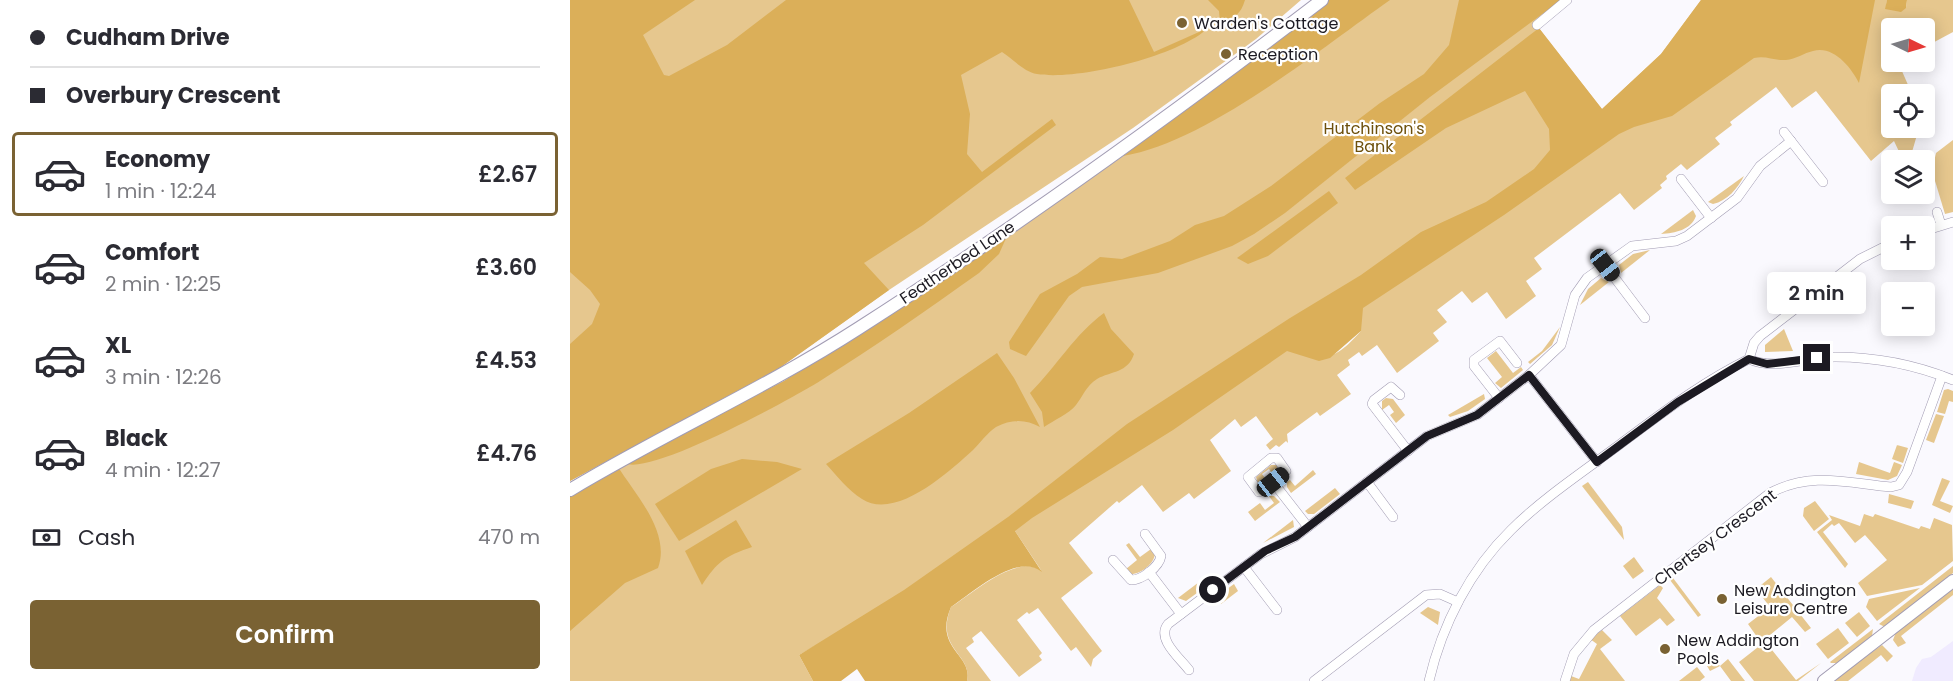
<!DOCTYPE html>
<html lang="en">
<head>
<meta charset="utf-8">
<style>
  :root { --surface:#fff; --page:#f7f7f7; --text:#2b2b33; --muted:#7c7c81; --line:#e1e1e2; --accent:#7a6233 }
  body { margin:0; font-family:Poppins,sans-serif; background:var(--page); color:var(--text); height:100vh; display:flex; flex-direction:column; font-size:22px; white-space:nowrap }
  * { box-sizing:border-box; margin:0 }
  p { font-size:20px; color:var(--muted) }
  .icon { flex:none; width:33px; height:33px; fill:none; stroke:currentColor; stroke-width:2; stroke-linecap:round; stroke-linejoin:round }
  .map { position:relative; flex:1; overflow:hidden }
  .details { display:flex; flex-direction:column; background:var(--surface); width:570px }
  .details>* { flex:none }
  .banner { display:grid; align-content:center; height:132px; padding:0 30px; background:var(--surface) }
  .needle { width:39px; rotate:95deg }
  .tools { position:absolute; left:1311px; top:18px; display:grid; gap:12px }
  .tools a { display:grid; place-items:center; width:54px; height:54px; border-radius:6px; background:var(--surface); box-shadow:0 3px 15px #0003; font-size:30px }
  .end { position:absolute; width:27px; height:27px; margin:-14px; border:8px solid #1c1a22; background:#fff; box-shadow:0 0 0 3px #fff }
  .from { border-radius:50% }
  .bubble { position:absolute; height:42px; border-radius:6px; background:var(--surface); box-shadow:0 3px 15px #0003; font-size:20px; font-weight:600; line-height:42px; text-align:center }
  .car { position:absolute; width:18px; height:36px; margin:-18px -9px; border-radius:8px; box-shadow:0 0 4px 2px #0007; background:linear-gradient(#222 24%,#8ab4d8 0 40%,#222 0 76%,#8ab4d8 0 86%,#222 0) }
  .banner b { display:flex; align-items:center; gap:21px; height:57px; font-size:22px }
  .banner b+b { border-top:2px solid var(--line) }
  .banner i { width:15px; height:15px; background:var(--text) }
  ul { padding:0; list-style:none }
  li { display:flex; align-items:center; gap:18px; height:84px; margin:0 12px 9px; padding:0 18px; border:3px solid transparent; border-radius:6px }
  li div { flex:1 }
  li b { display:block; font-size:22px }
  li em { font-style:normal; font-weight:600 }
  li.active { border-color:var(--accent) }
  li>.icon { width:54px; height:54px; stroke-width:1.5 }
  .pay { display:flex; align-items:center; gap:15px; height:66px; padding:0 30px; font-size:22px }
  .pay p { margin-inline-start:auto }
  .action { display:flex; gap:12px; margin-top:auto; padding:12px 30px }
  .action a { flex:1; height:69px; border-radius:6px; background:var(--accent); color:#fff; font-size:24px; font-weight:600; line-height:69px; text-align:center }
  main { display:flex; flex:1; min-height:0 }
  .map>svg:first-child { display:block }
</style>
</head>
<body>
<main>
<section class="details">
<div class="banner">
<b><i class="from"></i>Cudham Drive</b>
<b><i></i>Overbury Crescent</b>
</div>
<ul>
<li class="active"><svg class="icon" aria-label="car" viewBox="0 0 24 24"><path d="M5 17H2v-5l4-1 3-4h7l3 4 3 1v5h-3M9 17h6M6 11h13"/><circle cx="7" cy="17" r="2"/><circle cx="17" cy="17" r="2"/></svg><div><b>Economy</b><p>1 min · 12:24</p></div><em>£2.67</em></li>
<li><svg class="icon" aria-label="car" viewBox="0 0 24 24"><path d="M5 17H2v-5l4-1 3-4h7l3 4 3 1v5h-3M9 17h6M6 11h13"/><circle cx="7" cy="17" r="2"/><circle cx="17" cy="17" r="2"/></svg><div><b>Comfort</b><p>2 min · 12:25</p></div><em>£3.60</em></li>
<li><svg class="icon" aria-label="car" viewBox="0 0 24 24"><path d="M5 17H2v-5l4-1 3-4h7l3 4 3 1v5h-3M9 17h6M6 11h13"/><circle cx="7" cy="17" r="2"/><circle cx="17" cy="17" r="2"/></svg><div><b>XL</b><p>3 min · 12:26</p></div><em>£4.53</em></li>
<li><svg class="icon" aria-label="car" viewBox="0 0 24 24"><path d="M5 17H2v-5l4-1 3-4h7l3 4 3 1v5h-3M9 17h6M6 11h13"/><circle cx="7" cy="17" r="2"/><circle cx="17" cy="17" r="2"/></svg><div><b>Black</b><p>4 min · 12:27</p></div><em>£4.76</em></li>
</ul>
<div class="pay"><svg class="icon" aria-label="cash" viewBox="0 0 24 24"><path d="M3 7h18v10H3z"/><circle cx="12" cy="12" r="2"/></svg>Cash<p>470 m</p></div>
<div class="action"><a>Confirm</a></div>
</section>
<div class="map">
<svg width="1383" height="681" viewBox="0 0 1383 681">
  <rect width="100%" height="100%" fill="#faf9fe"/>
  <!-- built -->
  <path fill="#f0ebff" d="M 1383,641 L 1383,681 L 1342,681 L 1346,668 L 1352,659 L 1361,657 Z"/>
  <!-- green -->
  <g fill="#e6c78e" fill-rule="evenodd">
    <path d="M 0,0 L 731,0 L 686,39 L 563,128 L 319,290 L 208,369 L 0,481 Z"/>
    <path d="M 759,0 L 991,0 L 964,22 L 1032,109 L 1091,54 L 1131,0 L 1317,0 L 1316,9 L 1336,8 L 1337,0 L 1383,0 L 1383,32 L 1355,47 L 1354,28 L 1322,28 L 1322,62 L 1328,62 L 1342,94 L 1322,94 L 1322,128 L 1349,128 L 1342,152 L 1344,160 L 1333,160 L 1324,141 L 1301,161 L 1246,91 L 1222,108 L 1206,87 L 1160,122 L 1162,125 L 1145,138 L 1150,144 L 1117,170 L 1111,164 L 1096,176 L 1097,179 L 1090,185 L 1092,188 L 1064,210 L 1050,193 L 964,258 L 972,269 L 956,281 L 966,296 L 936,319 L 917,292 L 902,303 L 892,291 L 867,310 L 877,322 L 863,333 L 869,341 L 827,373 L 807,345 L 792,356 L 789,352 L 778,360 L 780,365 L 767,375 L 781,394 L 750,416 L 747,412 L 717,434 L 718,443 L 716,441 L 709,447 L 706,445 L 700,450 L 696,445 L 703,439 L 686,416 L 671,427 L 665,419 L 640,440 L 661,471 L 624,499 L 619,493 L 593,512 L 572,485 L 549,503 L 547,501 L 499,543 L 523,573 L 491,598 L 532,651 L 523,659 L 521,667 L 506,647 L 501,651 L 468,608 L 459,614 L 457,612 L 447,620 L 472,653 L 469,656 L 472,660 L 449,677 L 411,631 L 402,638 L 404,642 L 396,648 L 421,681 L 397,681 C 403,654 364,649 381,607 C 403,593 446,554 471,570 L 445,531 L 229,655 L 243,681 L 0,681 L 0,495 L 103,437 L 214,381 L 291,332 L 553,156 ZM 791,331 C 774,350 757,366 731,354 Z"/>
    <path d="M 1383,140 L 1383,212 L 1375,214 L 1362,171 L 1366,153 Z"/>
    <path d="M 1174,176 C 1168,188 1157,201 1143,204 L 1138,202 Z"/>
    <path d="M 1123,210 L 1126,216 C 1121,230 1105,233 1091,234 Z"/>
    <path d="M 1080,250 L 1051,273 L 1049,265 L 1063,254 Z"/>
    <path d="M 1031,278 L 1039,282 L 1010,305 L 1018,289 Z"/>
    <path d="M 990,327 L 982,345 L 960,364 L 958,362 L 972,351 Z"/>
    <path d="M 1214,329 L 1223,351 L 1195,352 L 1195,345 Z"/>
    <path d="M 926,351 L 943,373 L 951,367 L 953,370 L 931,388 L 925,383 L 932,377 L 917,358 Z"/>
    <path d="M 1378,389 L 1383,391 L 1383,402 L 1379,401 L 1375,414 L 1367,412 L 1374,390 Z"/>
    <path d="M 914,394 L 915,399 L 898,411 L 880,417 L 878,415 Z"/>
    <path d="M 816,398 L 823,399 L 835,415 L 826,423 L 820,415 L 824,412 L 819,405 L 812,410 L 812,401 Z"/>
    <path d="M 1366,414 L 1374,416 L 1364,443 L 1356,440 Z"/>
    <path d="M 1316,442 L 1338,448 L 1333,463 L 1322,459 L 1327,445 Z"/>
    <path d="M 1289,462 L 1320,473 L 1324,462 L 1332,465 L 1327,476 L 1318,480 L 1286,474 Z"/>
    <path d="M 701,465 L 707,465 L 708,473 L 704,476 L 699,469 L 692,474 L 697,481 L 688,484 L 686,477 Z"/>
    <path d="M 743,470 L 746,474 L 721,493 L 717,487 L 717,482 L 720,480 L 725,486 Z"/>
    <path d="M 1372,478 L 1380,481 L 1370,501 L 1383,506 L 1380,513 L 1362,505 Z"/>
    <path d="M 1018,482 L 1052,527 L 1054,540 L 1012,486 Z"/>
    <path d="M 765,488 L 770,494 L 744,514 L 738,514 L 735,511 Z"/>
    <path d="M 1319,494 L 1344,501 L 1341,509 L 1318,503 Z"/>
    <path d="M 699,496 L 704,496 L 710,502 L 685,521 L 678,512 L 690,503 L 695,510 L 704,503 Z"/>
    <path d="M 1245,501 L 1259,519 L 1244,531 L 1233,516 L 1234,508 Z"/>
    <path d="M 1294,514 L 1303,517 L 1305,514 L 1349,529 L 1351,526 L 1360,529 L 1364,518 L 1382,525 L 1383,561 L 1352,585 L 1297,596 L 1288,583 L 1317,560 L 1295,535 L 1285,543 L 1269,523 L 1264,526 L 1262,524 L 1253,532 L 1278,564 L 1275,568 L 1247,532 L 1262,520 L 1259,515 L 1290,526 Z"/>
    <path d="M 723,520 L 724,527 L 693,543 Z"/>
    <path d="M 559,543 L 570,557 L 581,549 L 585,554 C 584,564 570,575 560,574 L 556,569 L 567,560 L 556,545 Z"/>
    <path d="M 1064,557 L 1074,571 L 1063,579 L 1053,566 Z"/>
    <path d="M 1383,566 L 1383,573 L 1315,627 L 1309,624 Z"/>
    <path d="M 1201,577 L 1241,628 L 1235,632 L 1222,617 L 1194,640 L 1226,680 L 1251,663 L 1228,681 L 1184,681 L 1169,662 L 1192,644 L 1178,624 L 1200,607 L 1186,589 Z"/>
    <path d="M 1103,578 L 1131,615 L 1128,617 L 1100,580 Z"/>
    <path d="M 633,579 L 638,585 L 616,601 L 608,598 Z"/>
    <path d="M 664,584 L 668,591 L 651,604 L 646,597 Z"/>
    <path d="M 1090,585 L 1093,588 L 1087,598 L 1105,620 L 1097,626 L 1090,618 L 1066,636 L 1050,616 Z"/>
    <path d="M 1350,588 L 1307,621 L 1296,607 L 1299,599 Z"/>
    <path d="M 1383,588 L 1383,595 L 1331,636 L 1336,643 L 1328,647 L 1323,640 L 1326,632 Z"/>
    <path d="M 858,607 L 870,612 L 868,625 L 850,613 Z"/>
    <path d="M 1289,612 L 1300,626 L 1287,637 L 1275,623 Z"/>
    <path d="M 1268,628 L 1279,643 L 1258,659 L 1246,644 Z"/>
    <path d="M 1303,629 L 1302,636 L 1267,663 L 1261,663 L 1260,662 Z"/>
    <path d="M 1032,630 L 1042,640 L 1030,649 L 1055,681 L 1000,681 L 1001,676 L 1009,679 L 1027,644 L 1020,639 Z"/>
    <path d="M 1312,645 L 1323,656 L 1317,662 L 1311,655 L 1278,681 L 1261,681 Z"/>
    <path d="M 1158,659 L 1175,681 L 1161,681 L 1150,666 L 1140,671 L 1137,666 L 1145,660 L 1150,666 Z"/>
    <path d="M 1127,667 L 1135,677 L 1130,681 L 1109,681 Z"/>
  </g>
  <!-- forest -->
  <g fill="#dbaf59">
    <path d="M 0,0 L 125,0 L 73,35 L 94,75 L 99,76 L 157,45 L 216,0 L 559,0 L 584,52 L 638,28 C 609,56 507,81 467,74 C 454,72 443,59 432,52 L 391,75 L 400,114 L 397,154 L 412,172 L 482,119 L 486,125 L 353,225 L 294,263 L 319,290 L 208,369 L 0,481 L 0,344 L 22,324 L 30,304 L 20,290 L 0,272 Z"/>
    <path d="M 638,0 L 675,0 C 671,14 664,19 650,22 L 649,11 Z"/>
    <path d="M 759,0 L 820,0 C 749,50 637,142 553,156 Z"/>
    <path d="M 889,0 L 991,0 L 860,97 L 715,213 L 684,234 L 662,246 L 588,273 L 512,287 L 499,296 L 456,356 L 440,349 L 439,342 L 470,294 L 507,274 L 530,257 L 552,259 L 600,241 L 625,225 L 654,216 L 701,186 L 810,103 L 854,74 L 879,45 Z"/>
    <path d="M 1131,0 L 1305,0 L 1289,83 C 1281,67 1263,45 1243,51 C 1234,53 1226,59 1216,60 C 1205,61 1196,55 1184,58 L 1102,116 L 1064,127 L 1049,134 L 934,215 L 793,308 L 791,331 L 760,358 L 749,361 L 717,351 L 603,430 L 462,518 L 445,531 L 472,572 C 447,552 404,592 381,607 C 363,649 403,654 397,681 L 295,681 L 287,669 L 271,681 L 243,681 L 229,655 L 334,590 L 438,517 L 557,424 L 720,318 L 791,275 L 851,232 L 916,202 L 964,169 L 980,150 L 979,129 L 955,91 L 876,128 L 785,190 L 775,178 L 969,28 L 1032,109 L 1091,54 Z"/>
    <path d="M 1317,0 L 1337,0 L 1336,8 L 1331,12 L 1315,9 Z"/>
    <path d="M 759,191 L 768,203 L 698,256 L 678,264 L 667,258 Z"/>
    <path d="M 437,236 L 429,254 L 409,273 C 357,310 304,347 250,381 C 223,398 79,477 55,463 L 214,381 Z"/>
    <path d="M 534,313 L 541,329 L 564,354 C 558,373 541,371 527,379 C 516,386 513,396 506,405 C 499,414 484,420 474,427 L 472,412 L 460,393 C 486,367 505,334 534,313 Z"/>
    <path d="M 427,353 L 444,378 L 470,427 C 456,419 441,419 426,427 C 418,432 410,443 403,450 C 380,471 326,521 292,499 C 278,490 267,476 256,464 L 339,413 Z"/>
    <path d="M 172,459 L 207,462 L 232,469 L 109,541 L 85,504 L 141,469 Z"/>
    <path d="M 48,467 C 66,495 101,533 88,568 L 55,583 L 0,631 L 0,495 Z"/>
    <path d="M 166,520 L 182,547 C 155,556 147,562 132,585 L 115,551 Z"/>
  </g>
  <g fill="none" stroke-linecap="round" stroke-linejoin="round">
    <defs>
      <g id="minor">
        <path d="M 967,25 L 997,0"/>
        <path d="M 1214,132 L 1253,182"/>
        <path d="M 1111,179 L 1141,218"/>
        <path d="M 1367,212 L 1371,225"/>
        <path d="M 1354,231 L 1383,222"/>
        <path d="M 1035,265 L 1075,318"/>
        <path d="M 1179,359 L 1184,343 L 1190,336 L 1290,259 L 1322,243"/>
        <path d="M 959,375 L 1027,462"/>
        <path d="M 830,395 L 821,387 L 804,400 L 802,404 L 838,451"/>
        <path d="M 929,398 L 904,366 L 904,360 L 930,341 L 947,363"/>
        <path d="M 703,482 L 689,492 L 678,477 L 701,458 L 707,458 L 716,471 L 703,482 L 738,527"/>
        <path d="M 797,482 L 823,517"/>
        <path d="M 543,560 L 561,580 C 572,580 589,567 591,556 L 575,534"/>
        <path d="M 674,567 L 707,610"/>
        <path d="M 579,572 L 611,614"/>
        <path d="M 619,670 C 610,658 586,639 598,624 L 691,554 L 725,537 L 857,436 L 907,415 L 959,375 L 991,345 L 1005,295 L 1017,278 L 1062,246 L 1106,241 L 1117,236 L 1167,198 L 1190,166 L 1221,141"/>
        <path d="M 744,681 L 856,595 L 870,594 L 888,602"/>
        <path d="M 859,681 C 872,625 900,570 941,530 C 972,499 1014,471 1049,445 C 1091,414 1132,382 1179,359 C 1204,371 1238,357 1265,357 C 1305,357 1346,365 1383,380"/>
        <path d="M 995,681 L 1004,654 L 1024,630 L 1200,493 C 1241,471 1278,483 1321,487 L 1329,485 L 1337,472 L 1372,376"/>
      </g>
      <g id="tertiary">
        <path d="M 0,490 C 95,433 196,388 289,328 C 448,226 602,115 752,0"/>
        <path d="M 1254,681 L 1383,581"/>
      </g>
    </defs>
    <!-- minor casing -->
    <use href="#minor" stroke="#a29cb3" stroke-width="10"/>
    <!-- tertiary casing -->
    <use href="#tertiary" stroke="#a29cb3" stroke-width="14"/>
    <!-- minor -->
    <use href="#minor" stroke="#fff" stroke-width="9"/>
    <!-- tertiary -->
    <use href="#tertiary" stroke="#fff" stroke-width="12"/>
  </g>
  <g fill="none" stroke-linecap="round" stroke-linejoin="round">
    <!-- route -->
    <path stroke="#1c1a22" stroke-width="8" d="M 643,590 L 695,551 L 725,537 L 857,436 L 907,415 L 959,375 L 1027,462 L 1108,402 L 1179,359 L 1197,364 L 1247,358"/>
  </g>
  <!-- markers -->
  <g fill="#7a6233" stroke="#fff" stroke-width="2">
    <circle cx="612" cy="23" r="6"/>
    <circle cx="656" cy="54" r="6"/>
    <circle cx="1152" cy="599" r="6"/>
    <circle cx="1095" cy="649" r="6"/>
  </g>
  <g text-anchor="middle" stroke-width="4.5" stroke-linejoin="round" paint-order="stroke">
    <!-- poi labels -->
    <g font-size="16" fill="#1c1a22" stroke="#fff" text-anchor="start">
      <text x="624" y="29">Warden's Cottage</text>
      <text x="668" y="60">Reception</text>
      <text x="1164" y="596">New Addington<tspan x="1164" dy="18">Leisure Centre</tspan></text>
      <text x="1107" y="646">New Addington<tspan x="1107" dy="18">Pools</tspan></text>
    </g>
    <!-- park labels -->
    <g font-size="16" fill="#6d500c" stroke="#fff">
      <text x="804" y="134">Hutchinson's<tspan x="804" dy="18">Bank</tspan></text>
    </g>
    <!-- street labels -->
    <g font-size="16" fill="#1c1a22" stroke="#fff">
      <text transform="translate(387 262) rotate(-34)" y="6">Featherbed Lane</text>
      <text transform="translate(1145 537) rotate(-37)" y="6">Chertsey Crescent</text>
    </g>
  </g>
</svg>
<div class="tools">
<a><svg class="needle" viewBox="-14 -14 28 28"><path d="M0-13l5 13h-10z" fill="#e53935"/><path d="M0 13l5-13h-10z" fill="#7c7c81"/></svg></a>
<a><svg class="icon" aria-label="locate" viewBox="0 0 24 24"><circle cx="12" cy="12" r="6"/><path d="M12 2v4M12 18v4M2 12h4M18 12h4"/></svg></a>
<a><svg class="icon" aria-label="layers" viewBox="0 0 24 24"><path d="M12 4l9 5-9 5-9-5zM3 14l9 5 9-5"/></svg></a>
<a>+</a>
<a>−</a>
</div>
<i class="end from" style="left:643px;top:590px"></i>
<i class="end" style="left:1247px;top:358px"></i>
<div class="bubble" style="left:1197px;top:272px;width:99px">2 min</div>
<i class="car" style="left:1035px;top:265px;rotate:142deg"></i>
<i class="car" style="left:703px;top:482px;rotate:52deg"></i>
</div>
</main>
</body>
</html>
